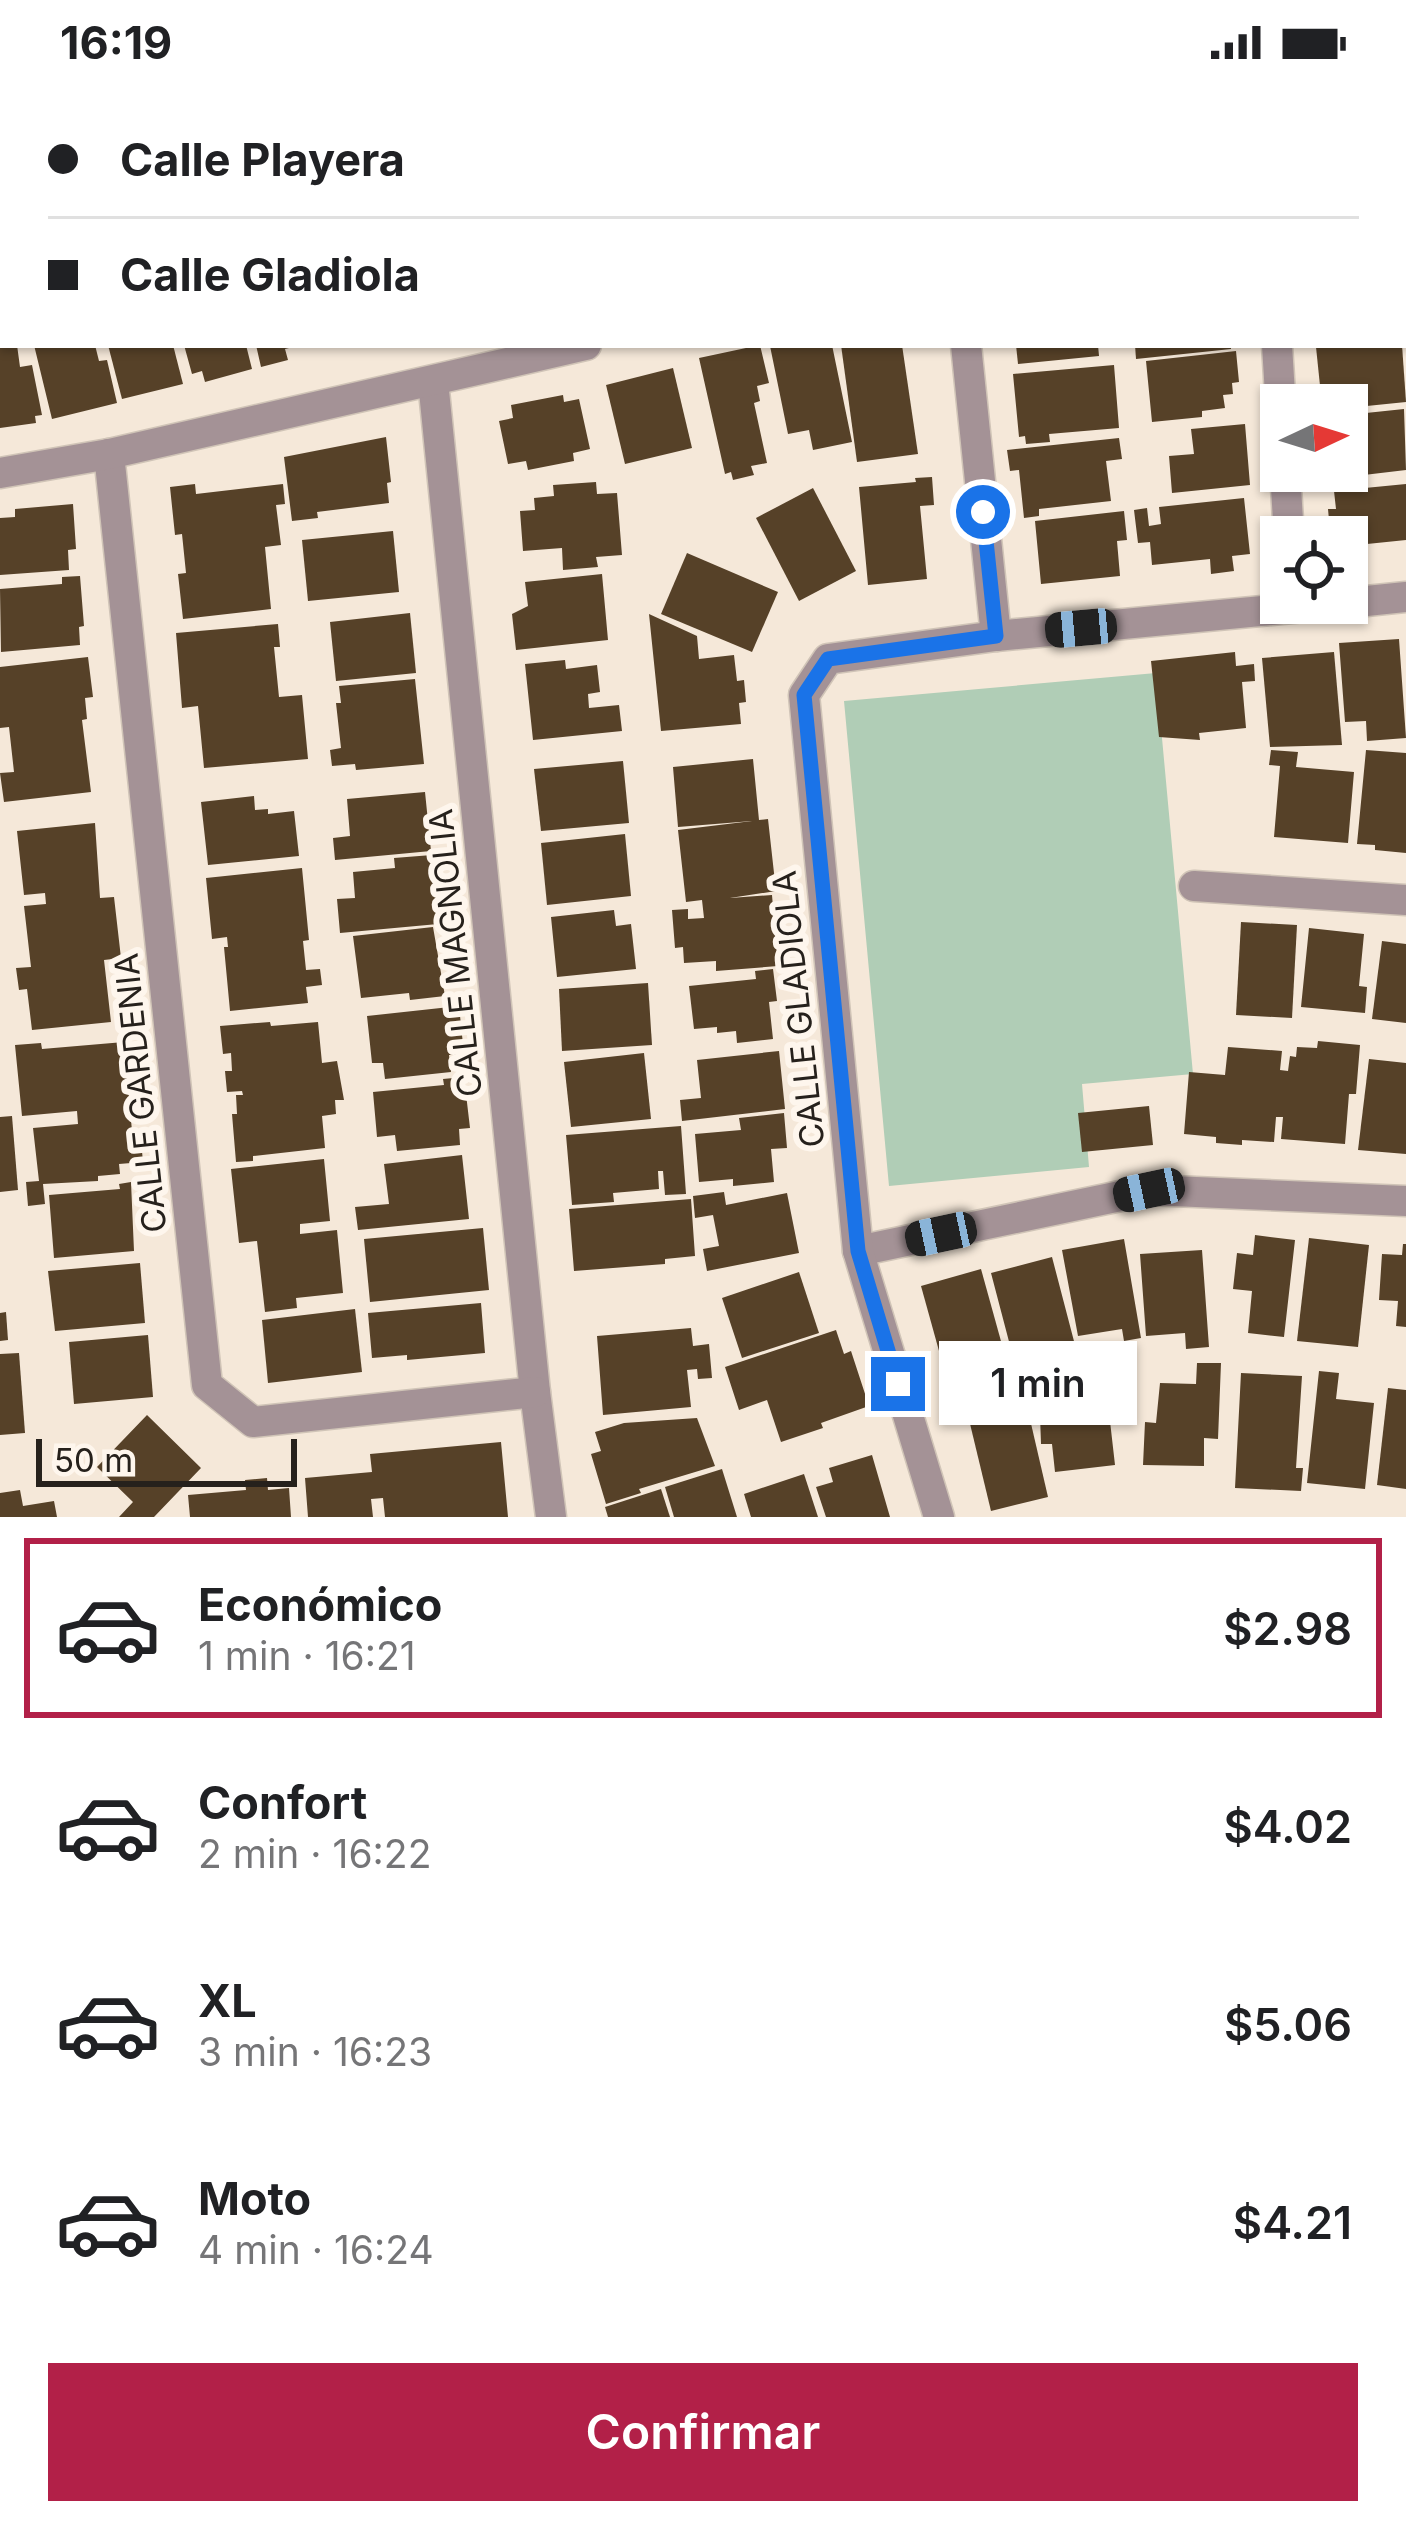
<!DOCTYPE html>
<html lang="es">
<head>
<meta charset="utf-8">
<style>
  :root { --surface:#fff; --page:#f6f6f6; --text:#202124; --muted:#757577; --line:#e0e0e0; --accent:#b22048 }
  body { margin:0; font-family:Inter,sans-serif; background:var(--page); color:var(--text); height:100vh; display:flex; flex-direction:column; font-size:45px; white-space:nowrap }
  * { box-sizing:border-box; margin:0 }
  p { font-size:39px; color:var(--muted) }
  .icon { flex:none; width:66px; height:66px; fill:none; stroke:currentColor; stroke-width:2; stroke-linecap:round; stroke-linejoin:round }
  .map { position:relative; height:1433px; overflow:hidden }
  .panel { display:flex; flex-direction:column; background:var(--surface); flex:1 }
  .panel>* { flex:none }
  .hud { position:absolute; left:0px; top:0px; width:1407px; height:264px; box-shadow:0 3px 9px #0004; display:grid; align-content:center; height:264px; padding:0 48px; background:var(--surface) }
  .needle { width:78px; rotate:86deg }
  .controls { position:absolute; left:1260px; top:300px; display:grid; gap:24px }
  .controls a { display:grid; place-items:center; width:108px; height:108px; border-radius:0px; background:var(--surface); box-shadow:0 3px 9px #0004; font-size:60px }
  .scale { position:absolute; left:36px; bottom:30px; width:261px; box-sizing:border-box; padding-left:12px; border:6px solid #26211c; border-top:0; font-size:33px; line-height:42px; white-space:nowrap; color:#26211c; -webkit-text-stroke:9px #fef6ed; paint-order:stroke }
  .end { position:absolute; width:54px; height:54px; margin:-27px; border:15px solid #1a73e8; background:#fff; box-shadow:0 0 0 6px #fff }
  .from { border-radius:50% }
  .bubble { position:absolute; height:84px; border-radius:0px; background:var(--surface); box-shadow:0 3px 9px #0004; font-size:39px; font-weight:600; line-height:84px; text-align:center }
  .car { position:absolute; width:36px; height:72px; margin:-36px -18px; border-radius:15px; box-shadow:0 0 9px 3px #0007; background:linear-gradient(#222 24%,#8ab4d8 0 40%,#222 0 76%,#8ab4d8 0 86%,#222 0) }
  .hud b { display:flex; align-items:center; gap:42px; height:114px; font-size:45px }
  .hud b+b { border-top:3px solid var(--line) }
  .hud i { width:30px; height:30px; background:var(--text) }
  ul { padding:21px 0 0; list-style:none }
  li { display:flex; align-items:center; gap:36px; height:180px; margin:0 24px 18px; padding:0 24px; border:6px solid transparent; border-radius:0px }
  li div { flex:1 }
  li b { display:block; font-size:45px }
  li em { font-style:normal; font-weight:600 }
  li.current { border-color:var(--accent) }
  li>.icon { width:108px; height:108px; stroke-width:1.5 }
  .primary-button { display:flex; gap:24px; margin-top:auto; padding:24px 48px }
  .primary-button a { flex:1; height:138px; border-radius:0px; background:var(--accent); color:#fff; font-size:48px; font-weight:600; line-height:138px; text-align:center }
  .status { display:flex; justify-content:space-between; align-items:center; height:84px; padding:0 60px; background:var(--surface); direction:ltr }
  .status svg { height:33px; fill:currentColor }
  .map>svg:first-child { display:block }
</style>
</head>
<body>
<div class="status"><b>16:19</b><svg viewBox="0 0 49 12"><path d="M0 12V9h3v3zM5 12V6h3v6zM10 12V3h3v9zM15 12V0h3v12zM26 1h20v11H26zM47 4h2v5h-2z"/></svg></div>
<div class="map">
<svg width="1406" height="1433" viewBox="0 0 1406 1433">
  <rect width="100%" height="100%" fill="#f5e8d9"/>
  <!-- green -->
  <path fill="#b0cdb6" d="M 1156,589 L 1193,990 L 1082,1000 L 1089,1083 L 889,1102 L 844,617 Z"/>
  <!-- building -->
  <g fill="#564128">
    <path d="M 0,261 L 17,261 L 20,283 L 32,281 L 42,331 L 35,332 L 36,339 L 0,344 Z"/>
    <path d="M 34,261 L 95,261 L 99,277 L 107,276 L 117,319 L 52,335 Z"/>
    <path d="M 108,261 L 173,261 L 183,300 L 122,315 Z"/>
    <path d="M 184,261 L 246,261 L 252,285 L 205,298 L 202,287 L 192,290 Z"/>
    <path d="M 256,261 L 293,261 L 293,263 L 285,265 L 288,276 L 261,283 Z"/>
    <path d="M 760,261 L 769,299 L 757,302 L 760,317 L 754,319 L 767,379 L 751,382 L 754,391 L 733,396 L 731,388 L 725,390 L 699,274 Z"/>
    <path d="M 832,261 L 852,358 L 813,366 L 809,346 L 788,350 L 770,262 Z"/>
    <path d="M 841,261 L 902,261 L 918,370 L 857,378 Z"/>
    <path d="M 1016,261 L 1098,261 L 1099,272 L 1018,280 Z"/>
    <path d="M 1135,261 L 1231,261 L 1231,265 L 1136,275 Z"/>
    <path d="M 1402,261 L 1406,318 L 1347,324 L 1322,321 L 1316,263 Z"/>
    <path d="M 1236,267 L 1239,298 L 1232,299 L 1233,310 L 1223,311 L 1225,324 L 1202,327 L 1202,333 L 1152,338 L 1146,277 Z"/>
    <path d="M 1114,281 L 1119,344 L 1049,350 L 1050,358 L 1026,360 L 1025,352 L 1019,353 L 1013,290 Z"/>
    <path d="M 673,284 L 692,364 L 625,380 L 606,301 Z"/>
    <path d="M 563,311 L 564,318 L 579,315 L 590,365 L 573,369 L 574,377 L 528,386 L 526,377 L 508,380 L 499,337 L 513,334 L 511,321 Z"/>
    <path d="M 1404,325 L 1406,386 L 1330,395 L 1329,387 L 1347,387 L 1347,331 Z"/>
    <path d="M 1245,340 L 1250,401 L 1172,409 L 1169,372 L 1194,370 L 1191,345 Z"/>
    <path d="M 386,353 L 391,398 L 387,399 L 389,419 L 317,428 L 318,434 L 292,437 L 284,373 Z"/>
    <path d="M 1119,354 L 1122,375 L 1106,377 L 1111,417 L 1039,425 L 1039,432 L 1024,434 L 1019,386 L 1010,387 L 1007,366 Z"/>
    <path d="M 932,393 L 934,421 L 920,422 L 927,495 L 868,501 L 859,403 L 916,398 L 915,394 Z"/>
    <path d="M 596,398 L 597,410 L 617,409 L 622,471 L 596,473 L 598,483 L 563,486 L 562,464 L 523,467 L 520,427 L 535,426 L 534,414 L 554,412 L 553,401 Z"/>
    <path d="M 195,400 L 196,410 L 283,400 L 285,420 L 276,421 L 281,461 L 265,463 L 271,525 L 183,535 L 178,490 L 186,489 L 182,450 L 175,451 L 170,403 Z"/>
    <path d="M 1406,400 L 1406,456 L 1367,460 L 1368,473 L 1347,475 L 1347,453 L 1340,453 L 1339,446 L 1330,447 L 1328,425 L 1336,425 L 1334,407 Z"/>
    <path d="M 813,404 L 856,487 L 799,517 L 756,434 Z"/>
    <path d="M 1244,414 L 1250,470 L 1232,472 L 1234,487 L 1211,490 L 1210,475 L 1152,481 L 1150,458 L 1138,459 L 1134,426 L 1147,424 L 1149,442 L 1161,440 L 1159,423 Z"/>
    <path d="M 73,420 L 76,465 L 68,466 L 69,486 L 0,491 L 0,434 L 15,433 L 15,425 Z"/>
    <path d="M 1124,427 L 1127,456 L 1117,457 L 1120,492 L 1041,500 L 1035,437 Z"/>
    <path d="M 393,447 L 399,508 L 308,517 L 302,456 Z"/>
    <path d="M 687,469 L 778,508 L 752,568 L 661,530 Z"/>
    <path d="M 602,490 L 608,556 L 516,566 L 512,530 L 528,522 L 525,498 Z"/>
    <path d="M 80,492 L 84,542 L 79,543 L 80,561 L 1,568 L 0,505 L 62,500 L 62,493 Z"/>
    <path d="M 410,529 L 416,589 L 336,597 L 330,538 Z"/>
    <path d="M 649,530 L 697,552 L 699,575 L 734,571 L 737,597 L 744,596 L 746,618 L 739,619 L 741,640 L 661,647 Z"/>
    <path d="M 278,540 L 280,563 L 274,563 L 279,613 L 302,611 L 308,675 L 204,684 L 198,622 L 182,624 L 176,549 Z"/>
    <path d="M 1399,555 L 1406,654 L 1367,657 L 1366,637 L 1345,638 L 1339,559 Z"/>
    <path d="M 1235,568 L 1236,582 L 1254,580 L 1255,597 L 1242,598 L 1246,644 L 1199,649 L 1200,656 L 1159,653 L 1151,577 Z"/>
    <path d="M 1334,568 L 1342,661 L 1270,663 L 1262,574 Z"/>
    <path d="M 88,573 L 93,613 L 85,614 L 87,635 L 82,636 L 91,708 L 4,718 L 0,689 L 14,688 L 9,643 L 0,644 L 0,583 Z"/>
    <path d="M 565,576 L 566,585 L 597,581 L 600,608 L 588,610 L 589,624 L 619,621 L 622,647 L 533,656 L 525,580 Z"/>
    <path d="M 415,595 L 424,680 L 356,686 L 355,680 L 332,682 L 330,666 L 341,664 L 336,619 L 341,619 L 339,602 Z"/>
    <path d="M 1271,666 L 1298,668 L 1296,683 L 1354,688 L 1348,759 L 1274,753 L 1280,682 L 1269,681 Z"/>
    <path d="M 1366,666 L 1406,669 L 1406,769 L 1375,766 L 1375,761 L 1357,760 Z"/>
    <path d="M 753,675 L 759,736 L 768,735 L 776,807 L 730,814 L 772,811 L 778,882 L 716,887 L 716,877 L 684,879 L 683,863 L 675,864 L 672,826 L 688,825 L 688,835 L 704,834 L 702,816 L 686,818 L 678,746 L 752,737 L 678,743 L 673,683 Z"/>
    <path d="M 623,677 L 629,739 L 541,747 L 534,685 Z"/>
    <path d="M 425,708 L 431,767 L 335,776 L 333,754 L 350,752 L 347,715 Z"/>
    <path d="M 254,712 L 255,726 L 268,725 L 268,730 L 294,727 L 299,772 L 208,781 L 201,718 Z"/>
    <path d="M 95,739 L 100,814 L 114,813 L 121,874 L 104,876 L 111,938 L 32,946 L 27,905 L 19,906 L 16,884 L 31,883 L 24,822 L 46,820 L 45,809 L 24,811 L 17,747 Z"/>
    <path d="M 625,750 L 631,812 L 547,821 L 541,759 Z"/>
    <path d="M 432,771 L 438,840 L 340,849 L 337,815 L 355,814 L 353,788 L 395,784 L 394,774 Z"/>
    <path d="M 302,784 L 309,856 L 303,857 L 306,886 L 320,885 L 322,901 L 306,903 L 308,919 L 230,927 L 224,863 L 228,863 L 227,853 L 212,855 L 206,794 Z"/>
    <path d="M 614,826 L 616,842 L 631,840 L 636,885 L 557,893 L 551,833 Z"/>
    <path d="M 1241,838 L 1297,841 L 1292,934 L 1236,931 Z"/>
    <path d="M 433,843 L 445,912 L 410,916 L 409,909 L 361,914 L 353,852 Z"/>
    <path d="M 1309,844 L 1364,850 L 1359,902 L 1367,903 L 1365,929 L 1301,923 Z"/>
    <path d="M 1382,857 L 1406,860 L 1406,939 L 1372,935 Z"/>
    <path d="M 773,885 L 777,917 L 769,918 L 773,955 L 737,959 L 736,947 L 717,949 L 717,943 L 694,945 L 689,902 L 756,895 L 755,887 Z"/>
    <path d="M 648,899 L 652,961 L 562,967 L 559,905 Z"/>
    <path d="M 459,922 L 464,970 L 449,971 L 451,988 L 385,995 L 383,979 L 372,979 L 367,932 Z"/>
    <path d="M 270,938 L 271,942 L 318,938 L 322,979 L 337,977 L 344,1016 L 335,1016 L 336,1030 L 322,1032 L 325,1064 L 253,1072 L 253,1077 L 236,1078 L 232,1030 L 237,1030 L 236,1011 L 243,1011 L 242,1007 L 227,1008 L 225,987 L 232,987 L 231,969 L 223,970 L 220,942 Z"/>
    <path d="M 1318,957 L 1360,961 L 1356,1010 L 1349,1010 L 1345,1060 L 1281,1055 L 1283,1033 L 1276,1033 L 1274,1058 L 1242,1056 L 1242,1061 L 1216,1059 L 1216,1053 L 1184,1050 L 1189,988 L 1225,991 L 1228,963 L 1282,967 L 1280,986 L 1288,987 L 1290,972 L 1296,973 L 1297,963 L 1317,964 Z"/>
    <path d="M 124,958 L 132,1047 L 140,1046 L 143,1078 L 119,1080 L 120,1090 L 98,1092 L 98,1097 L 43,1100 L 45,1120 L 28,1122 L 26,1098 L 39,1097 L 33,1044 L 78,1040 L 77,1027 L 22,1032 L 15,961 L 41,959 L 42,965 Z"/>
    <path d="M 779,967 L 785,1025 L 682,1037 L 680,1016 L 701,1014 L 697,976 Z"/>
    <path d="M 644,969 L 651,1035 L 571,1043 L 564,978 Z"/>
    <path d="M 1369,975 L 1406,979 L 1406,1070 L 1358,1066 Z"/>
    <path d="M 464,993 L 470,1044 L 459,1045 L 460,1061 L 397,1067 L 395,1051 L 377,1053 L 373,1008 L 444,1001 L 443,995 Z"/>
    <path d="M 1149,1022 L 1153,1061 L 1082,1068 L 1078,1029 Z"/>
    <path d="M 784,1029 L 787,1064 L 771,1065 L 774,1098 L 733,1102 L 733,1095 L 699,1098 L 695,1050 L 741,1046 L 739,1034 Z"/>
    <path d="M 12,1032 L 18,1106 L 0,1108 L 0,1033 Z"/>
    <path d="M 681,1042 L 686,1110 L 665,1111 L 663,1087 L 658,1087 L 659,1105 L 613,1109 L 614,1118 L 572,1121 L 566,1051 Z"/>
    <path d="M 462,1071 L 469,1135 L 358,1146 L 355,1123 L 389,1120 L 384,1080 Z"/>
    <path d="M 324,1075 L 330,1137 L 300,1140 L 300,1150 L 337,1146 L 343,1209 L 296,1214 L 297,1224 L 265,1228 L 257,1157 L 239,1159 L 231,1085 Z"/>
    <path d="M 131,1098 L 134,1167 L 54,1174 L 49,1111 L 120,1105 L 119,1100 Z"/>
    <path d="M 724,1108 L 726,1121 L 787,1109 L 799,1169 L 707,1187 L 703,1165 L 719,1162 L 713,1131 L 695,1134 L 693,1112 Z"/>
    <path d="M 691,1115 L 695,1172 L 665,1175 L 665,1180 L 574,1187 L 569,1125 Z"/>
    <path d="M 483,1144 L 489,1206 L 370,1218 L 364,1155 Z"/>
    <path d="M 1255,1151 L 1295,1156 L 1284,1253 L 1248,1249 L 1252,1207 L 1233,1205 L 1237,1169 L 1253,1171 Z"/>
    <path d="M 1309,1154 L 1369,1161 L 1358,1263 L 1297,1257 Z"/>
    <path d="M 1124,1155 L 1141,1254 L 1124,1257 L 1122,1245 L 1078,1252 L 1062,1166 Z"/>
    <path d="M 1403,1160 L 1406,1160 L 1406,1243 L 1396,1242 L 1398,1217 L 1379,1216 L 1382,1170 L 1402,1171 Z"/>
    <path d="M 1202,1166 L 1209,1263 L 1186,1265 L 1185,1249 L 1146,1252 L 1140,1170 Z"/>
    <path d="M 1052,1173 L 1075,1261 L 1050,1268 L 1048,1259 L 1012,1269 L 991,1189 Z"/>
    <path d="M 140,1179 L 145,1239 L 55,1247 L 48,1187 Z"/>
    <path d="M 981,1185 L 1009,1286 L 949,1303 L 921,1202 Z"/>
    <path d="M 799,1188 L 819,1249 L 742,1274 L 722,1214 Z"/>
    <path d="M 481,1219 L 485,1269 L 407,1276 L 407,1271 L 372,1274 L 368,1229 Z"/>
    <path d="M 355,1225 L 362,1288 L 268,1299 L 262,1236 Z"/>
    <path d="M 6,1228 L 8,1256 L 0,1257 L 0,1229 Z"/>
    <path d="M 691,1244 L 693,1262 L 709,1260 L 712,1294 L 698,1295 L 697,1285 L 687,1286 L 691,1323 L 603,1331 L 597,1252 Z"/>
    <path d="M 836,1246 L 844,1270 L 851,1267 L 869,1322 L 821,1339 L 823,1344 L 781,1358 L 767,1316 L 739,1326 L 725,1283 Z"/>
    <path d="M 148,1251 L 153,1313 L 74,1320 L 69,1258 Z"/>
    <path d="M 19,1269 L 25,1349 L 0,1351 L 0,1270 Z"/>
    <path d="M 1197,1279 L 1221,1279 L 1218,1355 L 1204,1354 L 1204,1382 L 1143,1381 L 1145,1338 L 1156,1339 L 1160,1299 L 1196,1300 Z"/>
    <path d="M 1319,1287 L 1339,1289 L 1336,1315 L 1374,1319 L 1365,1405 L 1307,1399 Z"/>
    <path d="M 1241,1289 L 1302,1292 L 1296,1384 L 1303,1384 L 1301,1407 L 1235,1404 Z"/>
    <path d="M 1067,1299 L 1069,1306 L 1106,1302 L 1115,1381 L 1055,1388 L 1052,1360 L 1041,1360 L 1039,1302 Z"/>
    <path d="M 1388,1304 L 1406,1306 L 1406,1405 L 1377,1401 Z"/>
    <path d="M 1023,1305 L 1048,1413 L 991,1427 L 965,1319 Z"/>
    <path d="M 147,1331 L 201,1384 L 154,1433 L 119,1433 L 133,1418 L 97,1383 Z"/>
    <path d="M 697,1334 L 715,1382 L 639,1405 L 641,1409 L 606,1420 L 591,1370 L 601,1367 L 595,1348 L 624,1339 Z"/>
    <path d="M 501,1358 L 508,1433 L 385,1433 L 383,1414 L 371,1415 L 373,1433 L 308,1433 L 305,1394 L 372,1388 L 370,1370 Z"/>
    <path d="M 872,1371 L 890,1433 L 826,1433 L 816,1403 L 833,1398 L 829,1384 Z"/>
    <path d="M 722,1385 L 737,1433 L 674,1433 L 665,1403 Z"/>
    <path d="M 804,1390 L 818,1433 L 751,1433 L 744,1410 Z"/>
    <path d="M 267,1394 L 268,1406 L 289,1404 L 291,1433 L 190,1433 L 188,1411 L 246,1406 L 245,1396 Z"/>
    <path d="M 661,1405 L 670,1433 L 608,1433 L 605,1423 Z"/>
    <path d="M 20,1406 L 23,1422 L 54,1417 L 57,1433 L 0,1433 L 0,1409 Z"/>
  </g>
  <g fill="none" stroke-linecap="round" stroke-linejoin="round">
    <defs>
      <g id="minor">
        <path d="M 966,261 L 996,552"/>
        <path d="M 1277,261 L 1281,327"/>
        <path d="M 433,297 L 535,1308 L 551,1433"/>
        <path d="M 109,370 L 207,1301 L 253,1338 L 535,1308"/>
        <path d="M 1285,387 L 1289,453"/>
        <path d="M 0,389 L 109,370 L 586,261"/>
        <path d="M 1347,519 L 1406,513"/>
        <path d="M 1194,802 L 1406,816"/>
        <path d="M 858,1167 L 1149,1106 L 1406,1117"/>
        <path d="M 939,1433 L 858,1167 L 804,611 L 828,575 L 996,552 L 1346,519"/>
      </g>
      <g id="secondary">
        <path d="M 982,0 L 994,3"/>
        <path d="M 1307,0 L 1314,3"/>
        <path d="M 1404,39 L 1406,40"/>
        <path d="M 1404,122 L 1406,123"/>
      </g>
    </defs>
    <!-- minor casing -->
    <use href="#minor" stroke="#d0c4b7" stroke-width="33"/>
    <!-- secondary casing -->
    <use href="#secondary" stroke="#d0c4b7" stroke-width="33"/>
    <!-- minor -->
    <use href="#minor" stroke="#a49296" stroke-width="30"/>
    <!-- secondary -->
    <use href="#secondary" stroke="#81686e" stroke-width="30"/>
  </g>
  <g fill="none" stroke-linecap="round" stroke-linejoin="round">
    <!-- route -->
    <path stroke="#1a73e8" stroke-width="15" d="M 898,1300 L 858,1167 L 804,611 L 828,575 L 996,552 L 983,428"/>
  </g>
  <g text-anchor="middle" stroke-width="12" stroke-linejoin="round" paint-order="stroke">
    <!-- street labels -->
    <g font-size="33" fill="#26211c" stroke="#fef6ed">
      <text transform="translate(455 869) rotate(-96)" y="12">CALLE MAGNOLIA</text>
      <text transform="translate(798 925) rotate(-96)" y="12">CALLE GLADIOLA</text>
      <text transform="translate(140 1009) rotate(-96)" y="12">CALLE GARDENIA</text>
    </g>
  </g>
</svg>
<div class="controls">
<a><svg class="needle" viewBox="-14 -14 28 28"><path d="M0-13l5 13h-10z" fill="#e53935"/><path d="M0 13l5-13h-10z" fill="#757577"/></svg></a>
<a><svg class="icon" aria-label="locate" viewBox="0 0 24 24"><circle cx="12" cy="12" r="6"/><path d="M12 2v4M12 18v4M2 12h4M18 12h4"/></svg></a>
</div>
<div class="scale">50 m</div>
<i class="end from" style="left:983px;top:428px"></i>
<i class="end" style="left:898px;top:1300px"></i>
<div class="bubble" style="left:939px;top:1257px;width:198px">1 min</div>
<i class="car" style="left:1081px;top:544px;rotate:265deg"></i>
<i class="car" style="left:1149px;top:1106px;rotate:258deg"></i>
<i class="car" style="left:941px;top:1150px;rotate:258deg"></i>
<div class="hud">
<b><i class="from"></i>Calle Playera</b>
<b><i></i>Calle Gladiola</b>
</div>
</div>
<section class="panel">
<ul>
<li class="current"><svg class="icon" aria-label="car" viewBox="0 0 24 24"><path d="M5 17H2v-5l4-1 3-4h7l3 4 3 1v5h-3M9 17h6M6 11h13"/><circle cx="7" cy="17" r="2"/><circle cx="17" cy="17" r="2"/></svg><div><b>Económico</b><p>1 min · 16:21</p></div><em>$2.98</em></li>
<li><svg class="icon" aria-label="car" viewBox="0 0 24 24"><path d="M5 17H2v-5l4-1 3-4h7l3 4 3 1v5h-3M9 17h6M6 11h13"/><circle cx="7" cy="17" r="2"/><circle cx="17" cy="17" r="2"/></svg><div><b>Confort</b><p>2 min · 16:22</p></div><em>$4.02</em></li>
<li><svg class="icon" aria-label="car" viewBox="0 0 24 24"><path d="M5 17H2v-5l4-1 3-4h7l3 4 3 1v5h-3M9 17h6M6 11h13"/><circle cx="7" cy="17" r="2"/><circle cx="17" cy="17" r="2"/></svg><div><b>XL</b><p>3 min · 16:23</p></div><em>$5.06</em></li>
<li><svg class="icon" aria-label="car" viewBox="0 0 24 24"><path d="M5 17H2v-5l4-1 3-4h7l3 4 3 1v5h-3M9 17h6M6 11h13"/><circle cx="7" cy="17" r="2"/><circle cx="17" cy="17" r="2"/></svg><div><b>Moto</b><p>4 min · 16:24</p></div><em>$4.21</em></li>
</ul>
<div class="primary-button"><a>Confirmar</a></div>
</section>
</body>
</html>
